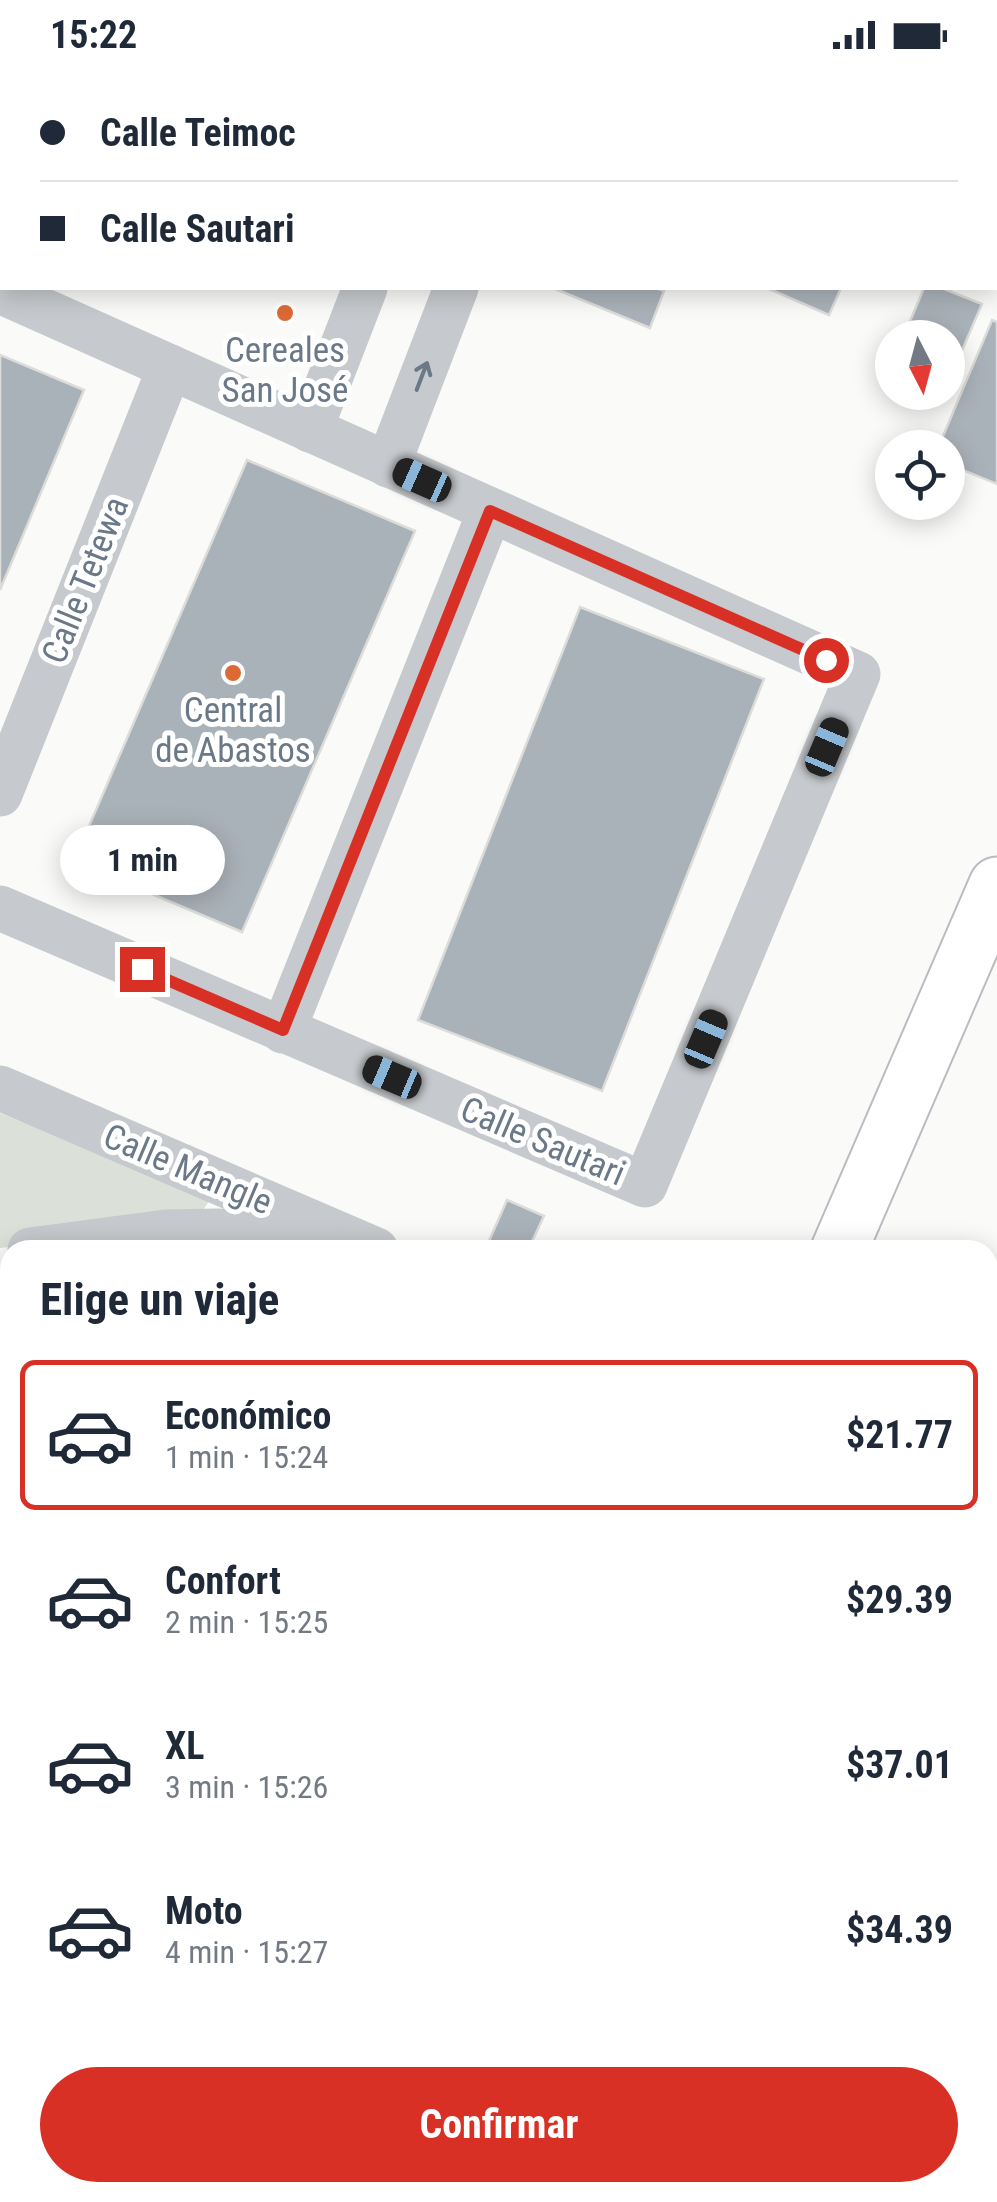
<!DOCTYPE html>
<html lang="es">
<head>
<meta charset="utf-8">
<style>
  :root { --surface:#fff; --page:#f2f2f3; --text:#1f2937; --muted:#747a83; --line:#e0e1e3; --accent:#d93025 }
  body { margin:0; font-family:"Roboto Condensed",sans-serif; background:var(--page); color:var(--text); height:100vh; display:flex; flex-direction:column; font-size:38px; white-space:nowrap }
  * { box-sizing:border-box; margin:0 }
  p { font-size:32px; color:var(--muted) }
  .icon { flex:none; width:55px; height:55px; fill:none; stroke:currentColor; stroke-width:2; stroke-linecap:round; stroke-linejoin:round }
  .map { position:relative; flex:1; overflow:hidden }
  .sheet { position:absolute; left:0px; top:1170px; width:998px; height:962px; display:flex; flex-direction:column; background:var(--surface); border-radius:30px 30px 0 0; box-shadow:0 5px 25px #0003 }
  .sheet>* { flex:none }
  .top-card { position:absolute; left:0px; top:0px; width:998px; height:220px; box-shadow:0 5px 25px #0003; display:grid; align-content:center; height:220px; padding:0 40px; background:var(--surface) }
  .needle { width:65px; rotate:174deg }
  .buttons { position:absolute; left:875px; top:250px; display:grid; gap:20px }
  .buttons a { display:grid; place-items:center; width:90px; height:90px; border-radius:50%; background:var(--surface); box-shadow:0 5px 25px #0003; font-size:50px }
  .end { position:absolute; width:45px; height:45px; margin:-22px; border:12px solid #d93025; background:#fff; box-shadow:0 0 0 5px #fff }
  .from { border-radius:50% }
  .bubble { position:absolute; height:70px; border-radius:35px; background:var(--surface); box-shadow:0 5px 25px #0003; font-size:32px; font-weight:700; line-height:70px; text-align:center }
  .car { position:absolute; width:30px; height:60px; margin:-30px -15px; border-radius:12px; box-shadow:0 0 8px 2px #0007; background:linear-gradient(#222 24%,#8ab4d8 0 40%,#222 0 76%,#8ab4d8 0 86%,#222 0) }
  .top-card b { display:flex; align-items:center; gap:35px; height:95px; font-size:38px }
  .top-card b+b { border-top:2px solid var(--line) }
  .top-card i { width:25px; height:25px; background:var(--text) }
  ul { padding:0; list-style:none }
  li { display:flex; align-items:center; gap:30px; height:150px; margin:0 20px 15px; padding:0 20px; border:5px solid transparent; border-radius:15px }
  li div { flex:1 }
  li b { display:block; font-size:38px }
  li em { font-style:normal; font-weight:700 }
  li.active { border-color:var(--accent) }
  li>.icon { width:90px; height:90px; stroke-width:1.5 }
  h2 { padding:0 40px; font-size:45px; line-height:120px }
  .primary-button { display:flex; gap:20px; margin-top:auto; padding:20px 40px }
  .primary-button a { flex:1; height:115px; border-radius:60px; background:var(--accent); color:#fff; font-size:40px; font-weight:700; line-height:115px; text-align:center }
  .status { display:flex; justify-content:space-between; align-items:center; height:70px; padding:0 50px; background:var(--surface); direction:ltr }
  .status svg { height:28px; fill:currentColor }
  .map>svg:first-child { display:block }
</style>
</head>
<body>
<div class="status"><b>15:22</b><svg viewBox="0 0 49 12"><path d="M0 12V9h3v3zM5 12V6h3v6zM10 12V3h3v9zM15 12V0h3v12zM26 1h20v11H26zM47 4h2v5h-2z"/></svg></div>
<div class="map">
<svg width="997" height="2132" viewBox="0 0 997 2132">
  <rect width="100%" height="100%" fill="#fafaf8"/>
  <!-- green -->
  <g fill="#dbe1d9">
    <path d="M 0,1043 L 212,1127 L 194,1153 L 0,1178 Z"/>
    <path d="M 997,1244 L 997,2132 L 580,2132 L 584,2122 L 988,2122 L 988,1264 Z"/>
  </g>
  <!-- water -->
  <path fill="#bec7cd" d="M 997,1626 L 997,2132 L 845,2132 L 852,2123 L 988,2122 L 988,1638 Z"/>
  <!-- building -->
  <g fill="#aab2b9" stroke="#dcdcda" stroke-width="2.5">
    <path d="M 212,0 L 253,0 L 263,2 L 211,2 Z"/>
    <path d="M 297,0 L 361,0 L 360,2 L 296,2 Z"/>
    <path d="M 995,109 L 997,110 L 997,207 L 995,207 Z"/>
    <path d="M 553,218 L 656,218 L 664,221 L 650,258 Z"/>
    <path d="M 767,218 L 841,218 L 829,245 Z"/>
    <path d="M 924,218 L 942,218 L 982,234 L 948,313 L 948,268 L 903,268 Z"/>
    <path d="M 992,250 L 997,252 L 997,414 L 948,394 L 948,378 L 938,378 Z"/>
    <path d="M 0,285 L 84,320 L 0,520 Z"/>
    <path d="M 247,390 L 415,461 L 242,862 L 74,791 Z"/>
    <path d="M 580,537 L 764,609 L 602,1021 L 418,950 Z"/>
    <path d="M 507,1130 L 544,1146 L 528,1180 L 485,1180 Z"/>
  </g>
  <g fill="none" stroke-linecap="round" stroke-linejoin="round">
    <defs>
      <g id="major">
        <path d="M 820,0 L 830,2"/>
        <path d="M 995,45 L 997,45"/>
        <path d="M 839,1180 L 997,815"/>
        <path d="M 414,2132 L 418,2122"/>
      </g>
    </defs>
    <!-- major casing -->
    <use href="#major" stroke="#b9bdc1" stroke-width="59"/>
    <!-- path -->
    <g stroke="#bec0c3" stroke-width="6" stroke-dasharray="5 5" stroke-linecap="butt">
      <path d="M 988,1436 L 997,1418"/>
      <path d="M 798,2132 L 804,2122"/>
    </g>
    <!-- minor -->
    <g stroke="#c6c9cd" stroke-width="45">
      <path d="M 448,2 L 449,0"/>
      <path d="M 537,2 L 538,0"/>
      <path d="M 0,221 L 858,604 L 645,1115 L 0,838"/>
      <path d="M 310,360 L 365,218"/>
      <path d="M 388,395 L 456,218"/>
      <path d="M 0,724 L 170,297"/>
      <path d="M 283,961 L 490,441"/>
      <path d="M 0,1018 L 376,1180"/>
      <path d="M 30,1180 L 166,1162 L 218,1161 L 316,1166"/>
      <path d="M 0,1448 L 10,1443"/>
      <path d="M 0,1889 L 10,1877"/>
      <path d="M 0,1960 L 10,1944"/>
      <path d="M 171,2132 L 175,2122"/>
    </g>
    <!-- major -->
    <use href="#major" stroke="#fff" stroke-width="55"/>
  </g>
  <!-- one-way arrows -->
  <defs><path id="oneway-shaft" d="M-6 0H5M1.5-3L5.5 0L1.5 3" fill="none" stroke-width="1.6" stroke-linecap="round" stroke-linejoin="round" transform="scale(2.5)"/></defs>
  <use stroke="#6a7888" href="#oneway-shaft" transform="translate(422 306) rotate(-69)"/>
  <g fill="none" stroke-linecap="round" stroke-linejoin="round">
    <!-- route -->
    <path stroke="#d93025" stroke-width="12" d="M 142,899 L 283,960 L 490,441 L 826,590"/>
  </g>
  <!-- markers -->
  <g fill="#dd6a35" stroke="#fff" stroke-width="4">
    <circle cx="285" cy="243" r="10"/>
    <circle cx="233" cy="603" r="10"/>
  </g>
  <g text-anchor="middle" stroke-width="10" stroke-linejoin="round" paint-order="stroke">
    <!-- poi labels -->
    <g font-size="35" fill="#6a7888" stroke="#fff">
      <text x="285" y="292">Cereales<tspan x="285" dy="40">San José</tspan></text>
      <text x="233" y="652">Central<tspan x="233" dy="40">de Abastos</tspan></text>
    </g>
    <!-- street labels -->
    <g font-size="35" fill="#6a7888" stroke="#fff">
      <text transform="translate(85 510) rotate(-68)" y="12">Calle Tetewa</text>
      <text transform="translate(543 1071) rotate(23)" y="12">Calle Sautari</text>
      <text transform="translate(188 1099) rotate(23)" y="12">Calle Mangle</text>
    </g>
  </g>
</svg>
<div class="buttons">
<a><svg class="needle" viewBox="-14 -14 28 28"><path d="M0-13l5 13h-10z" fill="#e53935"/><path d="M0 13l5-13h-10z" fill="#747a83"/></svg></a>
<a><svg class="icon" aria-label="locate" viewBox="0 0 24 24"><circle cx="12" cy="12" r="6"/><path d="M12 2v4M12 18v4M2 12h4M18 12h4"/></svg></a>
</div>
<i class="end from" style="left:826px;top:590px"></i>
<i class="end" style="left:142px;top:899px"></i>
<div class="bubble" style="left:60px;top:755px;width:165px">1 min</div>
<i class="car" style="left:422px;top:410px;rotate:294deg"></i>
<i class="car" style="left:827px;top:677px;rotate:23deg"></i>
<i class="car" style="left:706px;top:969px;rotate:23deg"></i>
<i class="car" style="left:392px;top:1007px;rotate:293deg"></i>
<div class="top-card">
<b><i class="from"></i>Calle Teimoc</b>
<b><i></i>Calle Sautari</b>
</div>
<section class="sheet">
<h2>Elige un viaje</h2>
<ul>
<li class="active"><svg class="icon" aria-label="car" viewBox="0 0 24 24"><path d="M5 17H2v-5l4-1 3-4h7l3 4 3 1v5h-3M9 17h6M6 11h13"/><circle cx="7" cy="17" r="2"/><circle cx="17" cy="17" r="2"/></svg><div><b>Económico</b><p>1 min · 15:24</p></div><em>$21.77</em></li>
<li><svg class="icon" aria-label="car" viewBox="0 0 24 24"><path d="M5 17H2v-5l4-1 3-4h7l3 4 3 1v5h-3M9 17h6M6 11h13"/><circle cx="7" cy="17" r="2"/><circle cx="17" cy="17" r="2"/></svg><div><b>Confort</b><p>2 min · 15:25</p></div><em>$29.39</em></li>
<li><svg class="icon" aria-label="car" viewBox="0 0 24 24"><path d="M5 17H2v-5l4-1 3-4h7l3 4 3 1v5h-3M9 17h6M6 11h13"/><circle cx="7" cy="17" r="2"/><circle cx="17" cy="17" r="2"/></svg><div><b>XL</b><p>3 min · 15:26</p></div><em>$37.01</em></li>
<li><svg class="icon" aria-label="car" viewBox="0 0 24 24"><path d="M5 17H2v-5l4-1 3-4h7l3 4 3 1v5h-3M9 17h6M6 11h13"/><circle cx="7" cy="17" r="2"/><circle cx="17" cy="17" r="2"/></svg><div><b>Moto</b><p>4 min · 15:27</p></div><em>$34.39</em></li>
</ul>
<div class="primary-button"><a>Confirmar</a></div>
</section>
</div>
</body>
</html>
